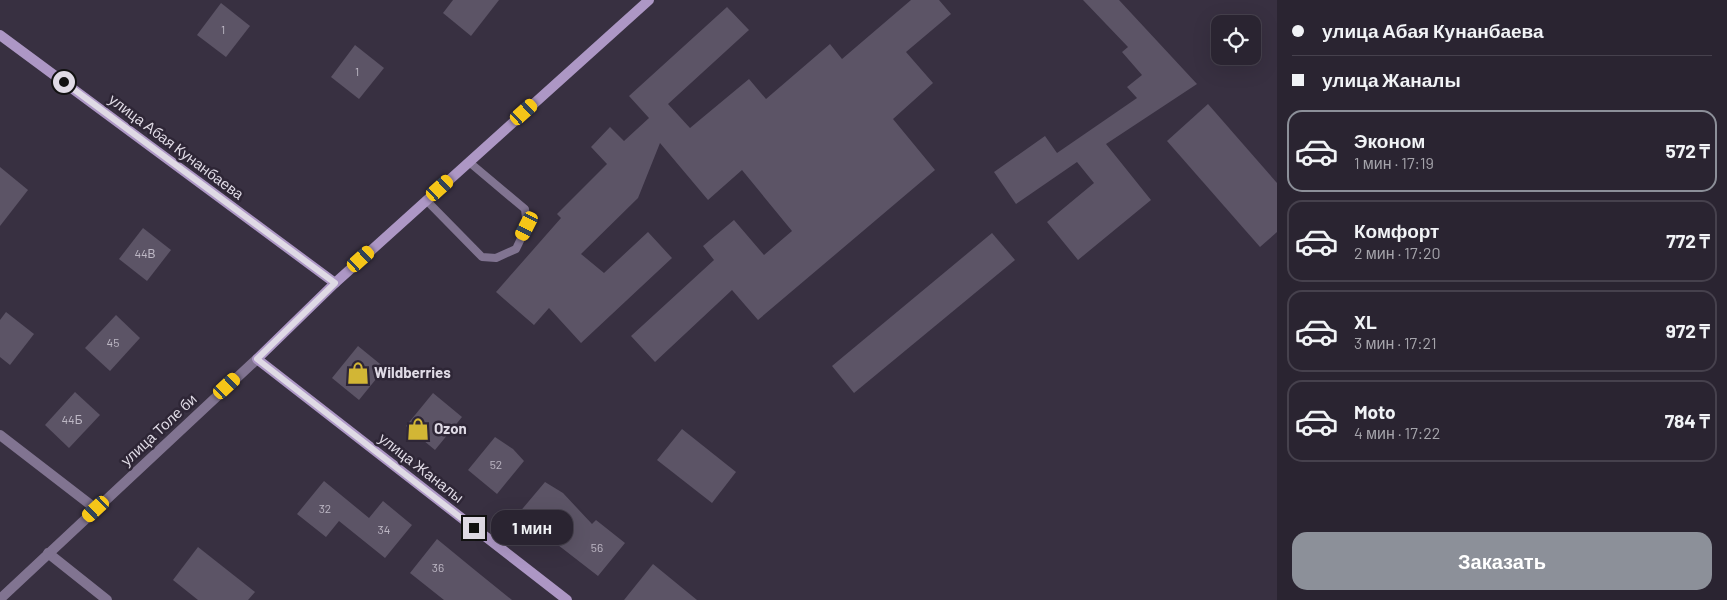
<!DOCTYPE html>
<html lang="ru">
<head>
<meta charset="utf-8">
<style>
  :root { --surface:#2a2431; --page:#322c39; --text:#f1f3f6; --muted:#a5a4ab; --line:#46414d; --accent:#8c9099 }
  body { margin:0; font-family:Barlow,sans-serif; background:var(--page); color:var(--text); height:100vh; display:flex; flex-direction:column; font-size:19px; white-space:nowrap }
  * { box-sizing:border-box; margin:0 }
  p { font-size:16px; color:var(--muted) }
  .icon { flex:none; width:28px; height:28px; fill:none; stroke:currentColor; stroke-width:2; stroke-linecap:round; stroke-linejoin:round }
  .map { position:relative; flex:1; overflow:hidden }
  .details { display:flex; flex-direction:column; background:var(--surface); width:450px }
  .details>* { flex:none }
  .banner { display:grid; align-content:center; height:110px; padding:0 15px; background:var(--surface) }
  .controls { position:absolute; left:1211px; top:15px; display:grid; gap:10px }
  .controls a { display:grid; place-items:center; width:50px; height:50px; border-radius:10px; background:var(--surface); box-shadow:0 5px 20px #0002,0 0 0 1px var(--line); font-size:25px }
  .end { position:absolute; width:22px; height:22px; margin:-11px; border:6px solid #dfdae5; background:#111; box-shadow:0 0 0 2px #111 }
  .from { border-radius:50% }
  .bubble { position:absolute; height:35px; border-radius:15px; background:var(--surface); box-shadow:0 5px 20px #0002,0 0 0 1px var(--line); font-size:16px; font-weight:700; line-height:35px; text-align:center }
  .car { position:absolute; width:15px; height:30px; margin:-15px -8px; border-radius:6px; box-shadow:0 0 4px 1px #0007; background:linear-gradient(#f5c518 24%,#345 0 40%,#f5c518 0 76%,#345 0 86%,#f5c518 0) }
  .banner b { display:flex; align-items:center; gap:18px; height:48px; font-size:19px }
  .banner b+b { border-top:1px solid var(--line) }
  .banner i { width:12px; height:12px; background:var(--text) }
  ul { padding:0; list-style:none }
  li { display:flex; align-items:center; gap:15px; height:82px; margin:0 10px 8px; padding:0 5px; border:2px solid var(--line); border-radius:15px }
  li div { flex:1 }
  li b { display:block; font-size:19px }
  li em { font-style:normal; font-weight:700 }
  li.on { border-color:var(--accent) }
  li>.icon { width:45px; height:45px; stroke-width:1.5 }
  .cta { display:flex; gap:10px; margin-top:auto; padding:10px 15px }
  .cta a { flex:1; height:58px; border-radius:15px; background:var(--accent); color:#fff; font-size:20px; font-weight:700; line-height:58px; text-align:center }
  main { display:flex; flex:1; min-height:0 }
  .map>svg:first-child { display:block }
</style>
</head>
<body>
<main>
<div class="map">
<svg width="1277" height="600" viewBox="0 0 1277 600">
  <rect width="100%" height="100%" fill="#383041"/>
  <!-- building -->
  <g fill="#5c5466">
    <path d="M 453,0 L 499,0 L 471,36 L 443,13 Z"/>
    <path d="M 911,0 L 939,0 L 951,14 L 906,52 L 933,83 L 893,119 L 935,170 L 758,320 L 732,290 L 655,362 L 631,336 L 714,260 L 703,246 L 734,220 L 764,255 L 792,231 L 742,170 L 708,200 L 660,143 L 638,198 L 581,254 L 604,273 L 648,232 L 672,258 L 581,343 L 549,308 L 534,325 L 496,292 L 561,218 L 557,214 L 607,164 L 591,147 L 610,127 L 624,141 L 649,118 L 629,96 L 727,7 L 749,30 L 668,104 L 690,128 L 749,79 L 766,99 L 830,44 L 842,59 Z"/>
    <path d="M 1083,0 L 1119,0 L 1197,84 L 1106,144 L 1151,200 L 1078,260 L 1047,222 L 1094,183 L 1077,162 L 1016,204 L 994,172 L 1045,136 L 1057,153 L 1137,98 L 1127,87 L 1142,75 L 1122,52 L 1128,47 Z"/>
    <path d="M 221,3 L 250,26 L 226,57 L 197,35 Z"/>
    <path d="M 355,45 L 384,68 L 359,99 L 331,77 Z"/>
    <path d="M 1208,104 L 1277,183 L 1277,232 L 1260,247 L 1167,141 Z"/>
    <path d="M 0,167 L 28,190 L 0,226 Z"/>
    <path d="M 143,228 L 171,250 L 147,281 L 119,259 Z"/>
    <path d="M 992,233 L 1015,260 L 854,393 L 832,366 Z"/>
    <path d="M 6,312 L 34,334 L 10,365 L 0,357 L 0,320 Z"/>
    <path d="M 116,315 L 140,338 L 110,371 L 85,348 Z"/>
    <path d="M 358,346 L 385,368 L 359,400 L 332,378 Z"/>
    <path d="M 75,392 L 100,415 L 69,448 L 45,425 Z"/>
    <path d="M 433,393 L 462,417 L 435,450 L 406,426 Z"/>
    <path d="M 682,429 L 736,472 L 712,503 L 657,460 Z"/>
    <path d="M 495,437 L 513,449 L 524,461 L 497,494 L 468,470 Z"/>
    <path d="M 324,481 L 369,518 L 383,501 L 412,525 L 385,558 L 339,521 L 326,537 L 297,514 Z"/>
    <path d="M 545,482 L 563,493 L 592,524 L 596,520 L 625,543 L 598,576 L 518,514 Z"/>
    <path d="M 437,539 L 476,571 L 512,600 L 444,600 L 410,573 Z"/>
    <path d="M 198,547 L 255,592 L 248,600 L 198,600 L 173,580 Z"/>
    <path d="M 653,564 L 697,600 L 624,600 Z"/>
  </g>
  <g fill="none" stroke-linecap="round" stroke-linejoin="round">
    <!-- lane -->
    <path stroke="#817491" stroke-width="8" d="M 426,200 L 482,257 L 496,258 L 516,249 L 527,226 L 525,209 L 469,162"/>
    <!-- street -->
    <g stroke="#817491" stroke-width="10">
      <path d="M 0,435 L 96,509"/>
      <path d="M 48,553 L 107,600"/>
      <path d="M 0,599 L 257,359"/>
    </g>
    <!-- secondary -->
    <g stroke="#ad97c5" stroke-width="10">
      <path d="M 0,35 L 335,283"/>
      <path d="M 567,600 L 257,359 L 335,283 L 649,0"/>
    </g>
  </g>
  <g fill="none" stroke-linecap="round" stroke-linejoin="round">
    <!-- route -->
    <path stroke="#dfdae5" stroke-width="6" d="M 64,82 L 335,283 L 257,359 L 474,528"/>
  </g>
  <!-- icons -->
  <defs>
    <symbol id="shop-bare" viewBox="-9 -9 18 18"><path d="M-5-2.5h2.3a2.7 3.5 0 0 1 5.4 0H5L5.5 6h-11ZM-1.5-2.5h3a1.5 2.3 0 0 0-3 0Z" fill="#d2b635" stroke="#2e2636" stroke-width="2.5" paint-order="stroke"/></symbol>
  </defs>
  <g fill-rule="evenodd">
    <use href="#shop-bare" x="342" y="357" width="32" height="32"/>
    <use href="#shop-bare" x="402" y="413" width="32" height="32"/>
  </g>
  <g text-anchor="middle" stroke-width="5" stroke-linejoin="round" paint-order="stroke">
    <!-- number labels -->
    <g font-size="12" fill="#beb8c5">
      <text x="223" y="34">1</text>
      <text x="357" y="76">1</text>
      <text x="145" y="258">44В</text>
      <text x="113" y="347">45</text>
      <text x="72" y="424">44Б</text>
      <text x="496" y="469">52</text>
      <text x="325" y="513">32</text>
      <text x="384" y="534">34</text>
      <text x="597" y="552">56</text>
      <text x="438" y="572">36</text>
    </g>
    <!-- street labels -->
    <g font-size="15" fill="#dfdae5" stroke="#2e2636">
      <text transform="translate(176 147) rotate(37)" y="5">улица Абая Кунанбаева</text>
      <text transform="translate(159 430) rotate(-43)" y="5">улица Толе би</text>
      <text transform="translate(421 468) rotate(38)" y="5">улица Жаналы</text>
    </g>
    <!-- poi labels -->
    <g font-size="15" font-weight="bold" fill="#dfdae5" stroke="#2e2636" text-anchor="start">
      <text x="374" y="378">Wildberries</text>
      <text x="434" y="434">Ozon</text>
    </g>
  </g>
</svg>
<div class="controls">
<a><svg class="icon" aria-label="locate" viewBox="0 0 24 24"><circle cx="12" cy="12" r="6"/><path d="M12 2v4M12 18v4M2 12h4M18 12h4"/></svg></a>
</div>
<i class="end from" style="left:64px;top:82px"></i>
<i class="end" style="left:474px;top:528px"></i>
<div class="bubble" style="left:491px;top:510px;width:82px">1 мин</div>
<i class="car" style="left:524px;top:112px;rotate:48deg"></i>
<i class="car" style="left:440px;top:188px;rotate:48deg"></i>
<i class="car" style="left:527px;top:226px;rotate:207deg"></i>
<i class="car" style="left:361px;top:259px;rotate:48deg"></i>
<i class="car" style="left:227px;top:386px;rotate:47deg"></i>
<i class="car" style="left:96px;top:509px;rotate:227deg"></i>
</div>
<section class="details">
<div class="banner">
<b><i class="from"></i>улица Абая Кунанбаева</b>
<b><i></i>улица Жаналы</b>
</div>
<ul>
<li class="on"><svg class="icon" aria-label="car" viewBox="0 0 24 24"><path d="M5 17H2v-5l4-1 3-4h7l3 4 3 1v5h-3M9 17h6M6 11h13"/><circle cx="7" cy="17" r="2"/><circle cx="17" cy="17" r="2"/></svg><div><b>Эконом</b><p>1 мин · 17:19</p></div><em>572 ₸</em></li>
<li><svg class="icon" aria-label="car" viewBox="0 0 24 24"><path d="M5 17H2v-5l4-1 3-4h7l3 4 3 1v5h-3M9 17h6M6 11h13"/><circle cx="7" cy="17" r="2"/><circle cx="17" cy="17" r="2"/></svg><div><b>Комфорт</b><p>2 мин · 17:20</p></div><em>772 ₸</em></li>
<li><svg class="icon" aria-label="car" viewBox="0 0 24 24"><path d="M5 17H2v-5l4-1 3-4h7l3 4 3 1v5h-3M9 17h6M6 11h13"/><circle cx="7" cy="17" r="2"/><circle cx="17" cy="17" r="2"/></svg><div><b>XL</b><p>3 мин · 17:21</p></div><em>972 ₸</em></li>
<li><svg class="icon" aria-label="car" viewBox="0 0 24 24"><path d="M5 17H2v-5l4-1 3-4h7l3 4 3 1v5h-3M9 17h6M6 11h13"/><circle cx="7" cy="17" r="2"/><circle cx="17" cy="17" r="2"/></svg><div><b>Moto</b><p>4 мин · 17:22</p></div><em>784 ₸</em></li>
</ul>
<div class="cta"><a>Заказать</a></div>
</section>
</main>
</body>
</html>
